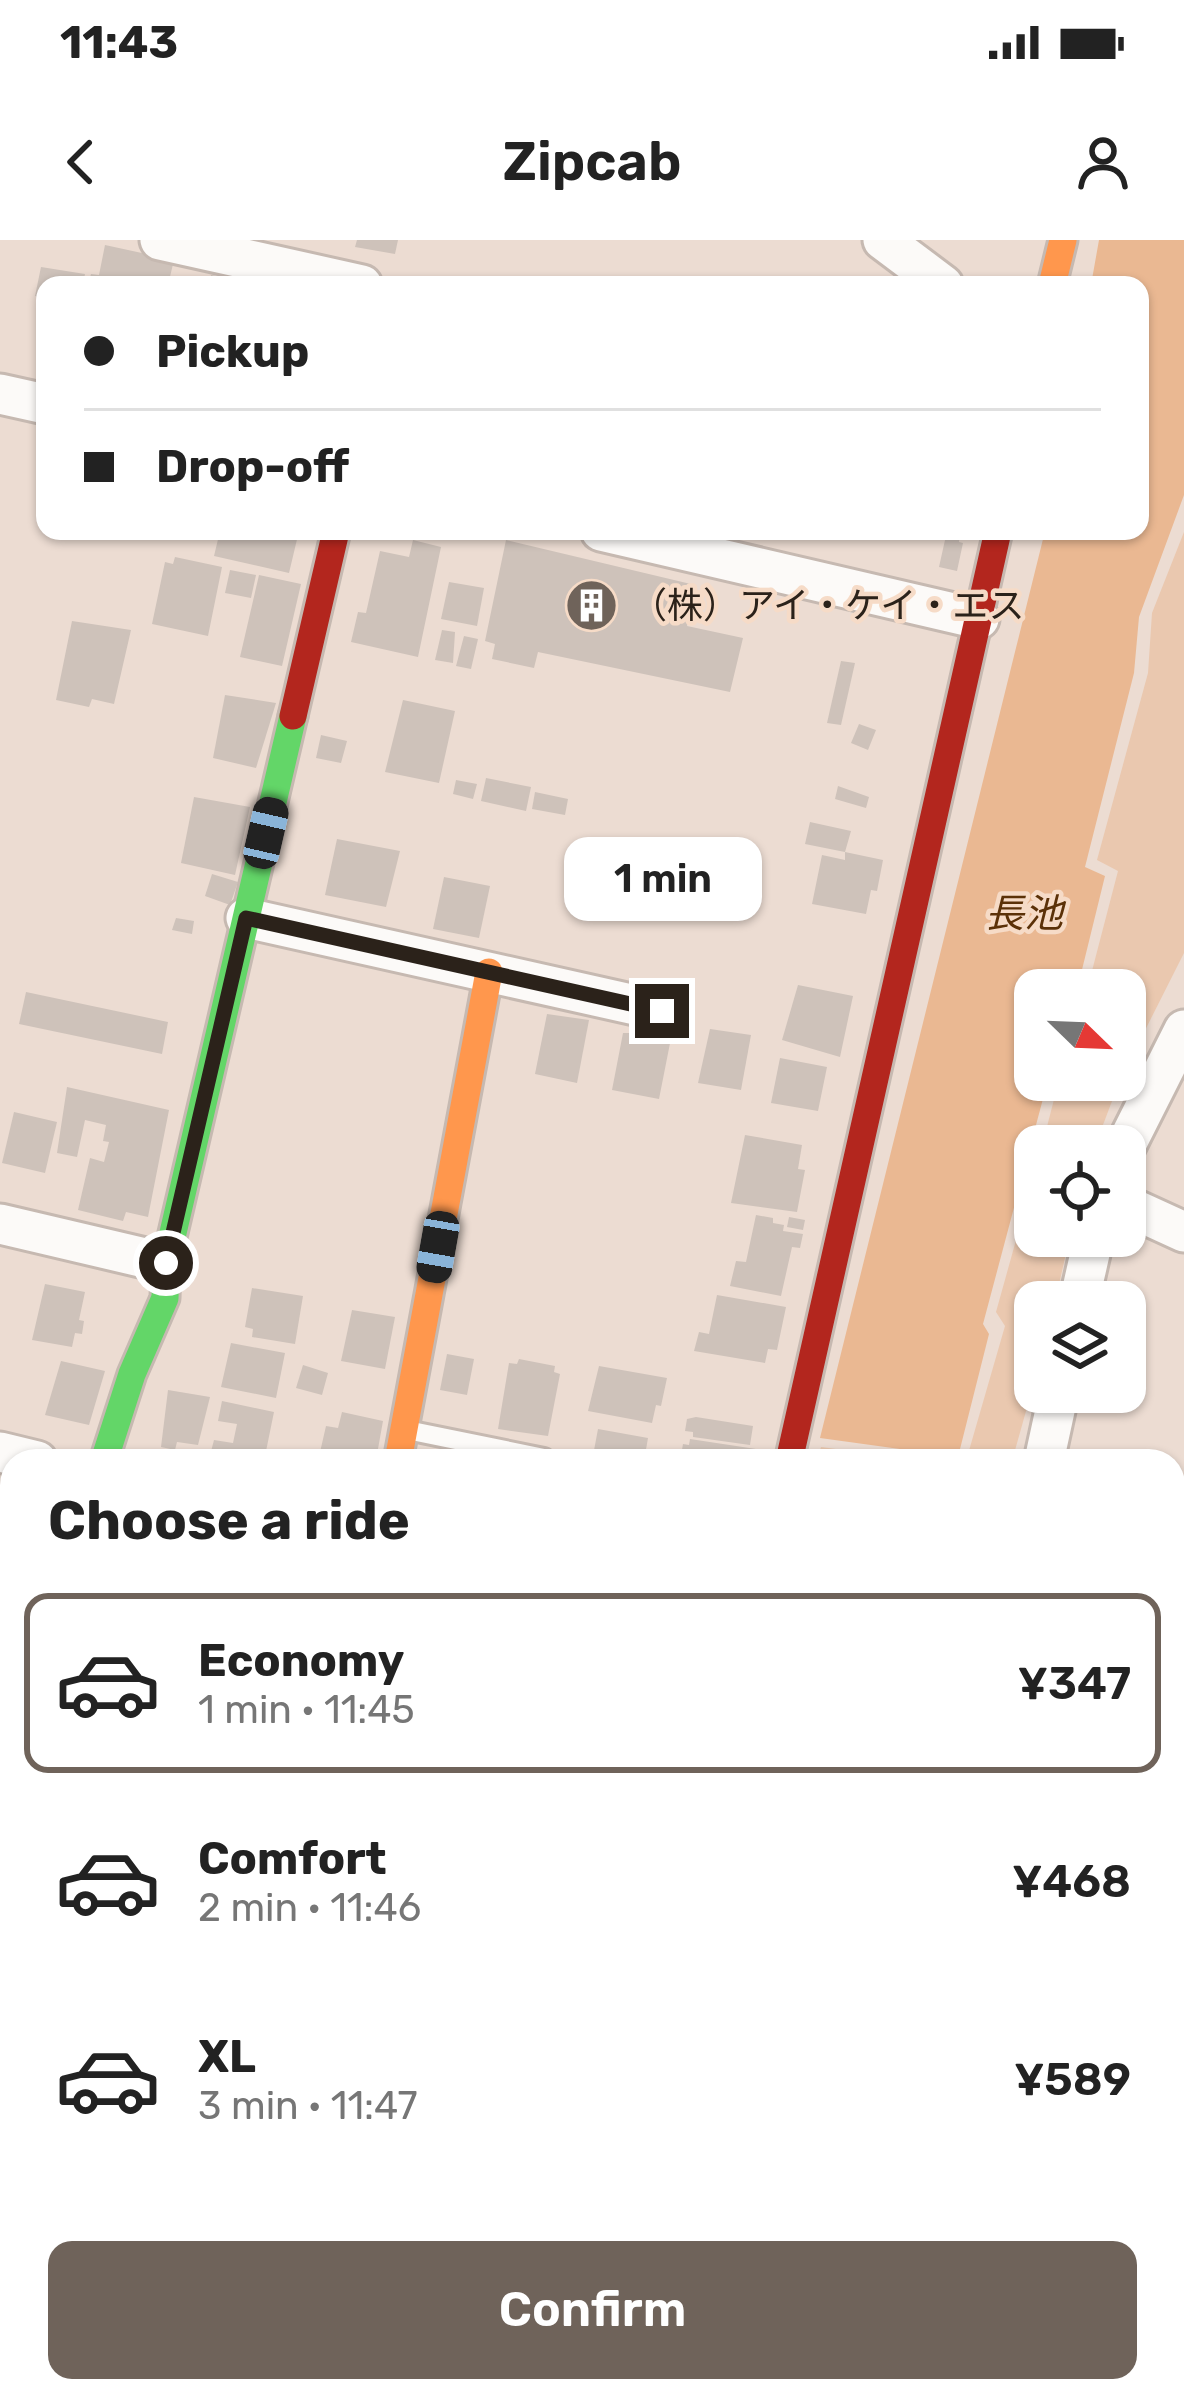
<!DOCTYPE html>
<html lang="en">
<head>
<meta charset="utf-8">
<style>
  :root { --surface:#fff; --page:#f6f6f6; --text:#222; --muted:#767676; --line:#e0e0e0; --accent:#6f635a }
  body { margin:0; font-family:Rubik,"Noto Sans JP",sans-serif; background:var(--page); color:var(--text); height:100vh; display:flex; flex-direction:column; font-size:45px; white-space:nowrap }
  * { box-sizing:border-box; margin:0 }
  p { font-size:39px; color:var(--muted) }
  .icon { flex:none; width:66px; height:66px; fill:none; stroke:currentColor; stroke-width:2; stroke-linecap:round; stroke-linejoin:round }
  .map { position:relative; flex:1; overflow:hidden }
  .drawer { position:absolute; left:0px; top:1209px; width:1185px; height:954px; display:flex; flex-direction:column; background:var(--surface); border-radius:36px 36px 0 0; box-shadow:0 3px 9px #0004 }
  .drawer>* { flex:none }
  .top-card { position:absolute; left:36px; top:36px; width:1113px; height:264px; border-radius:24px; box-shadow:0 3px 9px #0004; display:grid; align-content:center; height:264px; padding:0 48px; background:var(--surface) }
  .needle { width:78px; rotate:113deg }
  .buttons { position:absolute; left:1014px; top:729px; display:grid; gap:24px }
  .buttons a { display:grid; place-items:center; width:132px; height:132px; border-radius:24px; background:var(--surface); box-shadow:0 3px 9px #0004; font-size:60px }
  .end { position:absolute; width:54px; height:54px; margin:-27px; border:15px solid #2b221a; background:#fff; box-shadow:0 0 0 6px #fff }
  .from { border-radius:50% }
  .bubble { position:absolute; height:84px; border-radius:24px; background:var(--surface); box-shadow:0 3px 9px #0004; font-size:39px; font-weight:600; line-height:84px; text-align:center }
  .car { position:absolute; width:36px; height:72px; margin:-36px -18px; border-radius:15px; box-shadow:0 0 9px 3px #0007; background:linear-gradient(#222 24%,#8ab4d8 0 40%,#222 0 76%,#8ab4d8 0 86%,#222 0) }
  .top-card b { display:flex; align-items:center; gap:42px; height:114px; font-size:45px }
  .top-card b+b { border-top:3px solid var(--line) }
  .top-card i { width:30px; height:30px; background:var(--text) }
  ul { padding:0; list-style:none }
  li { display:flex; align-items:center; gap:36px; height:180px; margin:0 24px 18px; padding:0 24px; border:6px solid transparent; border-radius:24px }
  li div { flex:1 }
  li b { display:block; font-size:45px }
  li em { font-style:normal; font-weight:600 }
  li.selected { border-color:var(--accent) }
  li>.icon { width:108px; height:108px; stroke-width:1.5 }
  h2 { padding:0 48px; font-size:54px; line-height:144px }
  .primary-button { display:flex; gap:24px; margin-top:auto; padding:24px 48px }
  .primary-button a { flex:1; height:138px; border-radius:24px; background:var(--accent); color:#fff; font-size:48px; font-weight:600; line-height:138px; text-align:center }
  .status { display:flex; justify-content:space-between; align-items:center; height:84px; padding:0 60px; background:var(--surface); direction:ltr }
  .status svg { height:33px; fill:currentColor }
  header { display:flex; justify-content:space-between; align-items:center; height:156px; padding:0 48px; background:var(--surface); font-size:54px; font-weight:600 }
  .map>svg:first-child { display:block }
</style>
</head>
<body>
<div class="status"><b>11:43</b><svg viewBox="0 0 49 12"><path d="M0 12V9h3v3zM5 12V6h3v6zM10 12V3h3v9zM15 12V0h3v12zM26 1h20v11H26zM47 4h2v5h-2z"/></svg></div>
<header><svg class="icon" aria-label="back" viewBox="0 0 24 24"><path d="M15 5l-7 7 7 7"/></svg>Zipcab<svg class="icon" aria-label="person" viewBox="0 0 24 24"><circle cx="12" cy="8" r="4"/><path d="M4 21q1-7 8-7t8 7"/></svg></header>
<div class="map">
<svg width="1184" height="2163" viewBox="0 0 1184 2163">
  <rect width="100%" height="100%" fill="#ecdcd2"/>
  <!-- green -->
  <g fill="#eac8af">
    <path d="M 1184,292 L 1184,713 L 1125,830 L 1125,750 L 1087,750 L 1118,631 L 1097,620 L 1148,433 L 1152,373 Z"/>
    <path d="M 1059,840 L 1120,840 L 1095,906 L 1042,906 Z"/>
    <path d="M 1035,932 L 1035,996 L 1070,996 L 1055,1062 L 1035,1062 L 1035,1139 L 1012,1221 L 966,1221 L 1005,1086 L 996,1072 Z"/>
    <path d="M 821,1207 L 926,1221 L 817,1221 Z"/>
  </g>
  <!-- water -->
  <path fill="#eab892" d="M 1099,0 L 1184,0 L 1184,255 L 1139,377 L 1134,433 L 1085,627 L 1105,636 L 1077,750 L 1035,750 L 1035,840 L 1048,840 L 983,1084 L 989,1094 L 958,1217 L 820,1198 L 1045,291 L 1140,291 L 1140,45 L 1091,45 Z"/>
  <!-- building -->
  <g fill="#cec2ba">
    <path d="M 357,0 L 398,0 L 395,14 L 355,7 Z"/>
    <path d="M 105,5 L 174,20 L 168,45 L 88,45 L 91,34 L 99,35 Z"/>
    <path d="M 41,27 L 85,34 L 83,45 L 45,45 L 45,58 L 35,56 Z"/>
    <path d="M 211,35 L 248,43 L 248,45 L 209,45 Z"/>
    <path d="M 220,291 L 239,295 L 240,291 L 299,291 L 289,333 L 214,316 Z"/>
    <path d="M 937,291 L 960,291 L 959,302 L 963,303 L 957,331 L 939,327 L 945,300 L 935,299 Z"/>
    <path d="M 413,300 L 441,307 L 418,417 L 351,402 L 358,372 L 366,373 L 380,311 L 409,317 Z"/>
    <path d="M 506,300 L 695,345 L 687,386 L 743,398 L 730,452 L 538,412 L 534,428 L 492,419 L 495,404 L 485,401 Z"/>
    <path d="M 175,317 L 222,327 L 208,396 L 152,384 L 165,322 L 173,324 Z"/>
    <path d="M 230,330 L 256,335 L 251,358 L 225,353 Z"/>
    <path d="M 259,335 L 301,344 L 282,426 L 240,417 Z"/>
    <path d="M 449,342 L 484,348 L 477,386 L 441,379 Z"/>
    <path d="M 72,381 L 131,390 L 114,464 L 92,459 L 89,467 L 56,460 Z"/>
    <path d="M 442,390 L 455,392 L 453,423 L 435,420 Z"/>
    <path d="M 464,396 L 478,399 L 471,429 L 456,426 Z"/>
    <path d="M 841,421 L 855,423 L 841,485 L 827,483 Z"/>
    <path d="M 225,455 L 276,463 L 256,528 L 213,518 Z"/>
    <path d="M 403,460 L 455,471 L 439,543 L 385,532 Z"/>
    <path d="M 859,484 L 876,490 L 868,510 L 851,503 Z"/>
    <path d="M 321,495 L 347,501 L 341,523 L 316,518 Z"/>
    <path d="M 486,538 L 531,547 L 526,571 L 481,561 Z"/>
    <path d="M 456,540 L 477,544 L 473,559 L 453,554 Z"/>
    <path d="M 838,546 L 869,557 L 866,568 L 835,559 Z"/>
    <path d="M 535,552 L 568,559 L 565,575 L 532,569 Z"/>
    <path d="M 194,557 L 250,567 L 235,635 L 181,623 Z"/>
    <path d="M 810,582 L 851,591 L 845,612 L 883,620 L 877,651 L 871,650 L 866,674 L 812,664 L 822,615 L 845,620 L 845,612 L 805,604 Z"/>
    <path d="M 337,599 L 400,611 L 386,667 L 325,655 Z"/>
    <path d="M 212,634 L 238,642 L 230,665 L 205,656 Z"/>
    <path d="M 444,637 L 490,646 L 479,698 L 433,689 Z"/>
    <path d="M 176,678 L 194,681 L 192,694 L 172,690 Z"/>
    <path d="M 798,745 L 853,756 L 840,817 L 782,800 Z"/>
    <path d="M 26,752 L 168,782 L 162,814 L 19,784 Z"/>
    <path d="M 547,774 L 589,780 L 577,843 L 535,834 Z"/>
    <path d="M 631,783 L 673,788 L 659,859 L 612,850 L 623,793 L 629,793 Z"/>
    <path d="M 710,789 L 751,795 L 741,850 L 698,843 Z"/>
    <path d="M 780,818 L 827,827 L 818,871 L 771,863 Z"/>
    <path d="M 67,847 L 169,870 L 148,977 L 126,972 L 123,981 L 78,970 L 90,918 L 104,922 L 109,902 L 103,901 L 106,885 L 85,880 L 77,917 L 57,913 Z"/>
    <path d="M 14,872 L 57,882 L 45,933 L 2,923 Z"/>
    <path d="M 745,895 L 802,905 L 798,929 L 805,930 L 797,972 L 731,963 Z"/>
    <path d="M 756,975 L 773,978 L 773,983 L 784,985 L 783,991 L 803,994 L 800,1008 L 792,1007 L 781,1056 L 730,1046 L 736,1021 L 746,1022 Z"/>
    <path d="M 789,977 L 805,980 L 803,990 L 787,987 Z"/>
    <path d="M 45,1044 L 85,1052 L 79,1080 L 84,1081 L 82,1094 L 75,1093 L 72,1107 L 32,1100 Z"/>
    <path d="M 252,1048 L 303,1056 L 295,1104 L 252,1097 L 253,1089 L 245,1087 Z"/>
    <path d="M 717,1055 L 786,1067 L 777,1110 L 768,1109 L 765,1123 L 694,1111 L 699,1092 L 709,1094 Z"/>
    <path d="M 352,1070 L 395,1077 L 385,1129 L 341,1121 Z"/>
    <path d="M 231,1103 L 285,1113 L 276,1158 L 221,1147 Z"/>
    <path d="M 447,1114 L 474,1119 L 467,1155 L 440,1150 Z"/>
    <path d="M 519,1119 L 555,1126 L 554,1132 L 560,1134 L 548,1196 L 498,1189 L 509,1123 L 517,1124 Z"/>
    <path d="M 61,1121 L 105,1131 L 89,1185 L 45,1175 Z"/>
    <path d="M 303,1125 L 328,1133 L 322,1155 L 296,1148 Z"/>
    <path d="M 599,1126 L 667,1138 L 661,1166 L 656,1165 L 652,1183 L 588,1171 Z"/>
    <path d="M 168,1150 L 210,1157 L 198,1205 L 177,1202 L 175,1210 L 161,1207 Z"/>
    <path d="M 222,1161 L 274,1172 L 264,1221 L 209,1219 L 214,1200 L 233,1203 L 237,1184 L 218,1181 Z"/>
    <path d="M 342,1172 L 383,1181 L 376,1220 L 318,1221 L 326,1186 L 338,1188 Z"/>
    <path d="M 696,1177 L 753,1186 L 750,1205 L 693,1197 L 693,1192 L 685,1191 L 687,1179 Z"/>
    <path d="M 598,1189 L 648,1198 L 644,1221 L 592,1221 Z"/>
    <path d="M 690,1199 L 756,1209 L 754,1221 L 680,1221 L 683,1204 L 689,1205 Z"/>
    <path d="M 450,1213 L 479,1219 L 478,1221 L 448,1221 Z"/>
    <path d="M 0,1415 L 12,1417 L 12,1486 L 0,1483 Z"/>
    <path d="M 0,1490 L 12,1492 L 12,1550 L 0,1548 Z"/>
    <path d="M 392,2151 L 425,2151 L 423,2163 L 389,2163 Z"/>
    <path d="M 483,2151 L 536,2151 L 533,2163 Z"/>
    <path d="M 609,2151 L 612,2151 L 637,2163 L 605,2163 Z"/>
    <path d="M 777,2151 L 851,2151 L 846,2163 L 771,2163 Z"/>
  </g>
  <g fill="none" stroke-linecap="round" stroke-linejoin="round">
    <defs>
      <path id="lane" d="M 407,1190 L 544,1218"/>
      <g id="street">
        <path d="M 160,0 L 362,45"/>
        <path d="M 883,0 L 943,45"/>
        <path d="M 0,154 L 45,164"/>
        <path d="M 601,291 L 979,379"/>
        <path d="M 246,678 L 662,771"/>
        <path d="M 1125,907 L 1184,790"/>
        <path d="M 1125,965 L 1184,992"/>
        <path d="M 0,984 L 166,1023"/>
        <path d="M 1079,1062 L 1094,996"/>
        <path d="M 0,1212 L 37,1221"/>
        <path d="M 1044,1221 L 1059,1152"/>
        <path d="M 0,1647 L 12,1649"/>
        <path d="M 0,1792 L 12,1736"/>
        <path d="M 0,1883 L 12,1886"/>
      </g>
      <g id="fast">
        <path d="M 104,1221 L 132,1134 L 165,1058 L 166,1023 L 293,476"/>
        <path d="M 1173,2138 L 1184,2144"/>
      </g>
      <g id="slow">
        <path d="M 1052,45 L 1063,0"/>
        <path d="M 398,1221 L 489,732"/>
        <path d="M 574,2163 L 577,2151"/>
      </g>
      <g id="jam">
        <path d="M 293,476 L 336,291"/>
        <path d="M 789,1221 L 998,291"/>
      </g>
    </defs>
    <!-- lane casing -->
    <use href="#lane" stroke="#c6b9b1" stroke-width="24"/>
    <!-- street casing -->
    <use href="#street" stroke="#c6b9b1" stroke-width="45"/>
    <!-- fast casing -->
    <use href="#fast" stroke="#c6b9b1" stroke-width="33"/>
    <!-- slow casing -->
    <use href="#slow" stroke="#c6b9b1" stroke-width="33"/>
    <!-- jam casing -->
    <use href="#jam" stroke="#c6b9b1" stroke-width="33"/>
    <!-- lane -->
    <use href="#lane" stroke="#fcfaf8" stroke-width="18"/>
    <!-- street -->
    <use href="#street" stroke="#fcfaf8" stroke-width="39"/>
    <!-- fast -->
    <use href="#fast" stroke="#63d668" stroke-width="27"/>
    <!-- slow -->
    <use href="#slow" stroke="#ff974d" stroke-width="27"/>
    <!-- jam -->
    <use href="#jam" stroke="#b3261e" stroke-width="27"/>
  </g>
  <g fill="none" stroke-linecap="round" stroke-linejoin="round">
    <!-- route -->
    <path stroke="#2b221a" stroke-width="15" d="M 166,1023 L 246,678 L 662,771"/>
  </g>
  <!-- icons -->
  <defs>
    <symbol id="building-disc" viewBox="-11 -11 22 22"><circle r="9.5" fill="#6f635a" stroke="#f6dbc7"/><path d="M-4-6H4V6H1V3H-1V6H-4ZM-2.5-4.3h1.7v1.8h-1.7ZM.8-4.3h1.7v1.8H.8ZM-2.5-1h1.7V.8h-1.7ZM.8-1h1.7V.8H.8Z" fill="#fff"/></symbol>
  </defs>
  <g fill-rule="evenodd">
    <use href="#building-disc" x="562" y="336" width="59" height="59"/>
  </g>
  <g text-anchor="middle" stroke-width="9" stroke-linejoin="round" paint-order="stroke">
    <!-- poi labels -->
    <g font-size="36" fill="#2b221a" stroke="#f6dbc7" text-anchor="start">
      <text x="631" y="378">（株）アイ・ケイ・エス</text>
    </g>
    <!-- water labels -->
    <g font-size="39" font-style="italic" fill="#5b3108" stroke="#f6dbc7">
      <text x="1024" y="687">長池</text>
    </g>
  </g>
</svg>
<div class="buttons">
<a><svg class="needle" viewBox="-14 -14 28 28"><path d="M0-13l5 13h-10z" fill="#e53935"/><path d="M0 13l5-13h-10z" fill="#767676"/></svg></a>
<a><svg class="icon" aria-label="locate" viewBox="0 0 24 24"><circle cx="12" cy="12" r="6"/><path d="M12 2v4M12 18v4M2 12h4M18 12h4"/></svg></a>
<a><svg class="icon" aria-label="layers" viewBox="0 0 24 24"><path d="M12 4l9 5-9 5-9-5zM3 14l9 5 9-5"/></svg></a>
</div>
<i class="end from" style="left:166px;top:1023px"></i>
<i class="end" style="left:662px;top:771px"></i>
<div class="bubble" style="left:564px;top:597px;width:198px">1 min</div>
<i class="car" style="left:266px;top:593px;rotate:13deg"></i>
<i class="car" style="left:438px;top:1007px;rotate:190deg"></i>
<div class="top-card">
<b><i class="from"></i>Pickup</b>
<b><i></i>Drop-off</b>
</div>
<section class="drawer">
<h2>Choose a ride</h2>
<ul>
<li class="selected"><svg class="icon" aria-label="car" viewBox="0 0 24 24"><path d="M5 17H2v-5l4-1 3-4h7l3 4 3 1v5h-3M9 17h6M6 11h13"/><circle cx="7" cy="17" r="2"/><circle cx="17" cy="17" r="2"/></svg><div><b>Economy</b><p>1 min · 11:45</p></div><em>¥347</em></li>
<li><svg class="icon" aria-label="car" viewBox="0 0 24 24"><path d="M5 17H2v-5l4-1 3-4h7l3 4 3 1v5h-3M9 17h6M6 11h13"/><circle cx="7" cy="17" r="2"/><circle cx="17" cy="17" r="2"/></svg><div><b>Comfort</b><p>2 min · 11:46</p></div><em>¥468</em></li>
<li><svg class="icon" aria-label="car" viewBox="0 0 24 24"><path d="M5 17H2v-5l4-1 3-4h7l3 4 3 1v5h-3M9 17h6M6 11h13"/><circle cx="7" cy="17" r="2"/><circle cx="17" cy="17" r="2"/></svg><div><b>XL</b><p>3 min · 11:47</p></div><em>¥589</em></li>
</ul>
<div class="primary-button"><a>Confirm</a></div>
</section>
</div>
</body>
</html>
